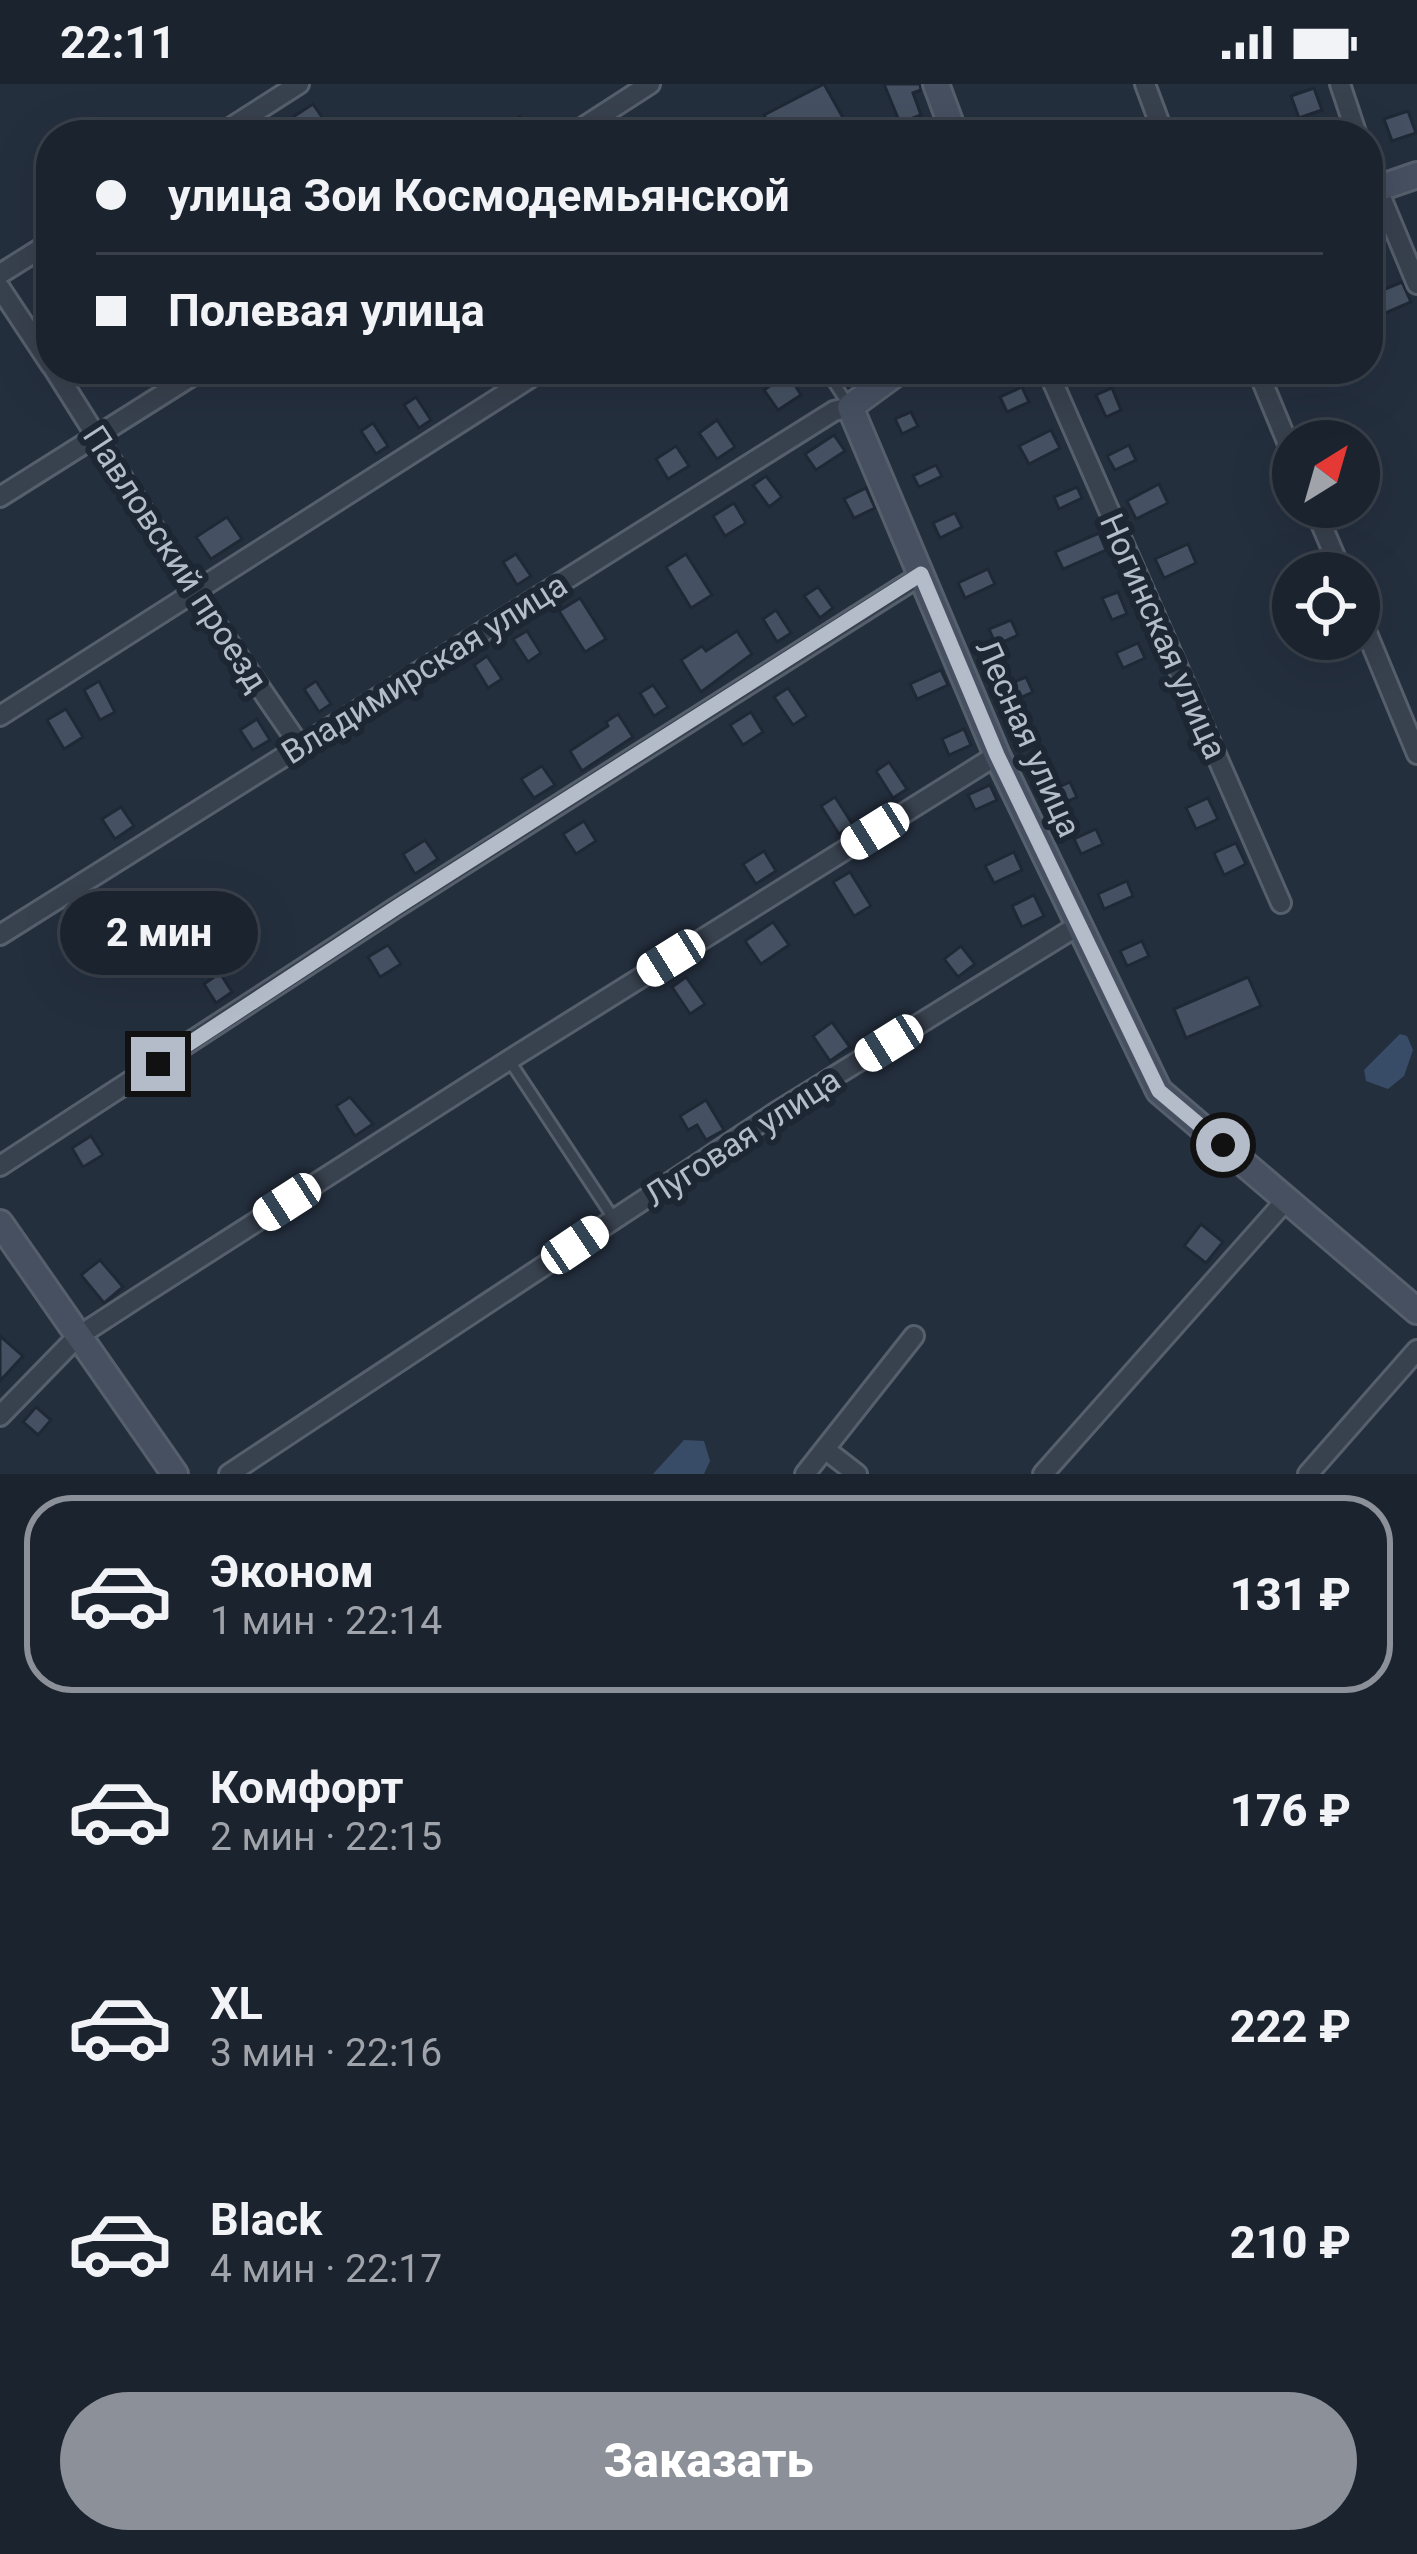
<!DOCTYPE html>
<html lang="ru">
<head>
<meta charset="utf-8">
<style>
  :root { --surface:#1b232e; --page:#282f3a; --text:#f1f3f6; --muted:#a0a4aa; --line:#39404a; --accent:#8c9099 }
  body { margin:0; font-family:Roboto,sans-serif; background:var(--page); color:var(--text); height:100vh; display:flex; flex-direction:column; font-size:45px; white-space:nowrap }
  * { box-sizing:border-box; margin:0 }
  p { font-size:39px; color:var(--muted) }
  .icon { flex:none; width:66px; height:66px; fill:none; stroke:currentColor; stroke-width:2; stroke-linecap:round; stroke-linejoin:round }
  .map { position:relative; height:1390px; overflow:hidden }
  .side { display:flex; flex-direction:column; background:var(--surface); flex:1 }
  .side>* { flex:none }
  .guide { position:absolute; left:36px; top:36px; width:1347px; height:264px; border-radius:48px; box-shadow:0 12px 48px #0002,0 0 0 3px var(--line); display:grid; align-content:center; height:264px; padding:0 60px; background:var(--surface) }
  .needle { width:78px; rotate:37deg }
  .controls { position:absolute; left:1272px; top:336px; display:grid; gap:24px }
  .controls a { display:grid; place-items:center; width:108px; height:108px; border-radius:50%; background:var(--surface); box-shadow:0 12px 48px #0002,0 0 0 3px var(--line); font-size:60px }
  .end { position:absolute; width:54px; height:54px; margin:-27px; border:15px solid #b4bcc9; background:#111; box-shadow:0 0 0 6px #111 }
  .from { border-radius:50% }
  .bubble { position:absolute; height:84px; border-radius:42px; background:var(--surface); box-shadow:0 12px 48px #0002,0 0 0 3px var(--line); font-size:39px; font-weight:800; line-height:84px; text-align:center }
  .car { position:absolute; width:36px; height:72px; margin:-36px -18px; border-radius:15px; box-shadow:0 0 9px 3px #0007; background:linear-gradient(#fff 24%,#345 0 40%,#fff 0 76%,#345 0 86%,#fff 0) }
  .guide b { display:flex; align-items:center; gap:42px; height:114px; font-size:45px }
  .guide b+b { border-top:3px solid var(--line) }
  .guide i { width:30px; height:30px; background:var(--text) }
  ul { padding:21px 0 0; list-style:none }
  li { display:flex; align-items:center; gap:36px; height:198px; margin:0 24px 18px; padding:0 36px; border:6px solid transparent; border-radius:48px }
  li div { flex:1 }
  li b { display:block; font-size:45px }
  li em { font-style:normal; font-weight:800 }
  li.current { border-color:var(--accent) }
  li>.icon { width:108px; height:108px; stroke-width:1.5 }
  .action { display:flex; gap:24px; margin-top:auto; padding:24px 60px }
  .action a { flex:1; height:138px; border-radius:72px; background:var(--accent); color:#fff; font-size:48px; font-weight:800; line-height:138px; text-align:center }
  .status { display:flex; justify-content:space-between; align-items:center; height:84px; padding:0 60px; background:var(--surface); direction:ltr }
  .status svg { height:33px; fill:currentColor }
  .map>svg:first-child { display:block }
</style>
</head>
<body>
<div class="status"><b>22:11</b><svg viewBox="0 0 49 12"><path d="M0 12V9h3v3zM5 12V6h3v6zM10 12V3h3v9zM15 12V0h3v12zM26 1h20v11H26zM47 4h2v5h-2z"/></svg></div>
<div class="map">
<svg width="1417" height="1390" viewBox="0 0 1417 1390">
  <rect width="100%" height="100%" fill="#242f3e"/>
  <!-- water -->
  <g fill="#394c67">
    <path d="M 1400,950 L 1407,952 L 1413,966 L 1404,992 L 1388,1005 L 1366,997 L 1364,986 Z"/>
    <path d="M 684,1356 L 704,1357 L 710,1377 L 704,1390 L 653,1390 Z"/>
  </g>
  <!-- building -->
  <g fill="#455162" stroke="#1f2835" stroke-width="3">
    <path d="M 824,0 L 846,39 L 823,51 L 774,51 L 764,31 Z"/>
    <path d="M 884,0 L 920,0 L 921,6 L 913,9 L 921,31 L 900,39 Z"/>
    <path d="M 1314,4 L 1322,26 L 1299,34 L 1291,12 Z"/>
    <path d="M 313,20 L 326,39 L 304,51 L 293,33 Z"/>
    <path d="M 1408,27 L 1416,49 L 1392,57 L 1384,35 Z"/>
    <path d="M 520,32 L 532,51 L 491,51 Z"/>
    <path d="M 1402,198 L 1411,218 L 1374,234 L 1368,212 Z"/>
    <path d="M 777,285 L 795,285 L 802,296 L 795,301 L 801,311 L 778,326 L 764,306 L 774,299 L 769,290 Z"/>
    <path d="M 1022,303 L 1029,318 L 1007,328 L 1000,313 Z"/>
    <path d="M 1112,304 L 1121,326 L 1106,333 L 1096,311 Z"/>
    <path d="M 416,313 L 431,336 L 419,344 L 404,321 Z"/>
    <path d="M 911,328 L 918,342 L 902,350 L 895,335 Z"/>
    <path d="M 717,336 L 735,363 L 717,375 L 699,349 Z"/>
    <path d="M 373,339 L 388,362 L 376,370 L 361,347 Z"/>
    <path d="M 1326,343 L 1332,357 L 1301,357 L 1300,353 Z"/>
    <path d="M 1051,346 L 1060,364 L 1029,380 L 1019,362 Z"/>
    <path d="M 834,351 L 845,367 L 816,386 L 805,370 Z"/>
    <path d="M 1129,361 L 1136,376 L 1115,386 L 1107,372 Z"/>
    <path d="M 676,362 L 689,382 L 668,395 L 656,375 Z"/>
    <path d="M 936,381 L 942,392 L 919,403 L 913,392 Z"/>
    <path d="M 766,392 L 782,413 L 769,423 L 753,401 Z"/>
    <path d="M 1159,400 L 1168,419 L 1136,435 L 1127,417 Z"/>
    <path d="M 1077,403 L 1082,414 L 1059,425 L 1054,413 Z"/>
    <path d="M 866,404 L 875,424 L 854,434 L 844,415 Z"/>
    <path d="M 734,419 L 746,439 L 725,452 L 713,432 Z"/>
    <path d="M 955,429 L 962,443 L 940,454 L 933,439 Z"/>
    <path d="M 227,433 L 242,455 L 211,475 L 196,453 Z"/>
    <path d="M 1099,449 L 1106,466 L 1063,485 L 1055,468 Z"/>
    <path d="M 1188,460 L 1196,479 L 1164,494 L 1155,475 Z"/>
    <path d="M 516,470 L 531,492 L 517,501 L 503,478 Z"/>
    <path d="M 686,470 L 712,511 L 691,524 L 666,483 Z"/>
    <path d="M 988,485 L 995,500 L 965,514 L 958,499 Z"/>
    <path d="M 818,503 L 833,524 L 820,534 L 804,512 Z"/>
    <path d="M 1118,508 L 1127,530 L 1112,536 L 1102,514 Z"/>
    <path d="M 580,514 L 606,555 L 585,568 L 559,527 Z"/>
    <path d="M 776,526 L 791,549 L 777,558 L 763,535 Z"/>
    <path d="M 1011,536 L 1018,551 L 996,561 L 989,545 Z"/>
    <path d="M 527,547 L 541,569 L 528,578 L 513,555 Z"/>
    <path d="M 737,547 L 752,570 L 701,608 L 681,576 L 702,562 L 706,567 Z"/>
    <path d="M 1138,559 L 1145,574 L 1123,584 L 1116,569 Z"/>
    <path d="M 487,572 L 502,595 L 488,604 L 474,581 Z"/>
    <path d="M 941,586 L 948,601 L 917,615 L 910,600 Z"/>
    <path d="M 1026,593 L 1033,608 L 1011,618 L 1004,602 Z"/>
    <path d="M 99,597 L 115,628 L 100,636 L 84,606 Z"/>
    <path d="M 316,597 L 331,620 L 319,628 L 304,605 Z"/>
    <path d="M 653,601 L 668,623 L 654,632 L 640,609 Z"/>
    <path d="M 788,604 L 807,632 L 793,641 L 774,613 Z"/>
    <path d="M 66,625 L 83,653 L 64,665 L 47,636 Z"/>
    <path d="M 751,628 L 763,648 L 743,661 L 730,641 Z"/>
    <path d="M 618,630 L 633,653 L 582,687 L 570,667 L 608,642 L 606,638 Z"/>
    <path d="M 257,635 L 270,656 L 253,666 L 240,646 Z"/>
    <path d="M 964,645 L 971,661 L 949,671 L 942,655 Z"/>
    <path d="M 889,678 L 907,705 L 893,714 L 876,687 Z"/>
    <path d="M 542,682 L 555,701 L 534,714 L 521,695 Z"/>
    <path d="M 1070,698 L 1077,713 L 1055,723 L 1048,708 Z"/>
    <path d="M 990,701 L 997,716 L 975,726 L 968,711 Z"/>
    <path d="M 835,713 L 853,741 L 839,750 L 821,722 Z"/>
    <path d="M 1208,714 L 1218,735 L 1196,745 L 1186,724 Z"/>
    <path d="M 121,723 L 134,742 L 115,755 L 102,735 Z"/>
    <path d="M 584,737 L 596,757 L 576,770 L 563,750 Z"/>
    <path d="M 1096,745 L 1103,760 L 1081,770 L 1074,755 Z"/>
    <path d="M 425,756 L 438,775 L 415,790 L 403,770 Z"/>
    <path d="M 1236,759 L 1246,780 L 1224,791 L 1214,769 Z"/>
    <path d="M 764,767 L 776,787 L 756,800 L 743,780 Z"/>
    <path d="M 1014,768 L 1022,786 L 994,799 L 985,782 Z"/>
    <path d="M 850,788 L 871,822 L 854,832 L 833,798 Z"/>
    <path d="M 1127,797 L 1133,812 L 1104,825 L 1098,810 Z"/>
    <path d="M 1034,811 L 1044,832 L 1022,843 L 1012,822 Z"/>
    <path d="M 773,838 L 789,861 L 761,880 L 745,857 Z"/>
    <path d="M 1142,857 L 1149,872 L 1127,882 L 1120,867 Z"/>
    <path d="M 388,861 L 401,880 L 380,893 L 368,873 Z"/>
    <path d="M 961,862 L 975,880 L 958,893 L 944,875 Z"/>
    <path d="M 220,889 L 232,908 L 216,919 L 204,900 Z"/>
    <path d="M 686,893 L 705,920 L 690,930 L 672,903 Z"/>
    <path d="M 1248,893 L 1261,922 L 1186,954 L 1174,925 Z"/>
    <path d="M 832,938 L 850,963 L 830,977 L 813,952 Z"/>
    <path d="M 350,1013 L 373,1040 L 355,1052 L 336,1022 Z"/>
    <path d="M 706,1016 L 724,1046 L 706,1056 L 697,1041 L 688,1046 L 680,1032 Z"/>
    <path d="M 91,1052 L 103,1071 L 83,1083 L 72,1064 Z"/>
    <path d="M 1201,1140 L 1223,1158 L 1206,1179 L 1184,1162 Z"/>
    <path d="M 100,1176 L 123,1203 L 104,1219 L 81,1191 Z"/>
    <path d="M 0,1252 L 23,1272 L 0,1297 Z"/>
    <path d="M 36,1323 L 51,1336 L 38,1351 L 23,1338 Z"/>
  </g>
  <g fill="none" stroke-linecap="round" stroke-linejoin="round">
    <defs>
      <g id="lane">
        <path d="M 825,285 L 848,320"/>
        <path d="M 509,976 L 614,1135"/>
      </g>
      <g id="street">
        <path d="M 1145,0 L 1164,51"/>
        <path d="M 1340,0 L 1357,51"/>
        <path d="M 219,51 L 299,0"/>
        <path d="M 571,51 L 650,0"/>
        <path d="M 1368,82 L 1417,200"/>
        <path d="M 0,190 L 51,158"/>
        <path d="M 0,204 L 51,281"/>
        <path d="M 54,285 L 195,509 L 300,662"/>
        <path d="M 1047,285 L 1281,819"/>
        <path d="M 1257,285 L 1293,372"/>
        <path d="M 0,413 L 203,285"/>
        <path d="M 1314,423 L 1342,489"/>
        <path d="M 1359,530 L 1417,670"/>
        <path d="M 0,632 L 544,285"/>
        <path d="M 0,851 L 834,327 L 850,323"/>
        <path d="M 0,1082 L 397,823 L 921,491"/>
        <path d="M 0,1332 L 77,1253 L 140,1212 L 509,976 L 997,671"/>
        <path d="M 826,1366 L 857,1390"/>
        <path d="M 229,1390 L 775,1029 L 1079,841"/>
        <path d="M 805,1390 L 914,1252"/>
        <path d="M 1043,1390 L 1287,1115"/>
        <path d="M 1308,1390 L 1417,1266"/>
      </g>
      <g id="secondary">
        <path d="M 936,0 L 955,51"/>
        <path d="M 1368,108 L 1417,91"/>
        <path d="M 902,285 L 850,323 L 997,671 L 1159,1007 L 1417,1227"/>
        <path d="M 0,1139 L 175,1390"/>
      </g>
    </defs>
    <!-- lane casing -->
    <use href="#lane" stroke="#565f6c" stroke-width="15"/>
    <!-- street casing -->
    <use href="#street" stroke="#565f6c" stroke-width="24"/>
    <!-- secondary casing -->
    <use href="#secondary" stroke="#565f6c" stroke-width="30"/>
    <!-- lane -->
    <use href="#lane" stroke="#38414e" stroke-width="9"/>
    <!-- street -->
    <use href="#street" stroke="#38414e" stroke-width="18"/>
    <!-- secondary -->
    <use href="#secondary" stroke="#465061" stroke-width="24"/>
  </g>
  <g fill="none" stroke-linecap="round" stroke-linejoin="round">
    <!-- route -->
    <path stroke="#b4bcc9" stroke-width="15" d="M 158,980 L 397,823 L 921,490 L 997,671 L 1159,1007 L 1223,1061"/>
  </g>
  <g text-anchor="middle" stroke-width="12" stroke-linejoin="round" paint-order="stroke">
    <!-- street labels -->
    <g font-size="33" fill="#b4bcc9" stroke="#1d2633">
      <text transform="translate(176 474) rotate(57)" y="12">Павловский проезд</text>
      <text transform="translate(1164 552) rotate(66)" y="12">Ногинская улица</text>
      <text transform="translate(424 584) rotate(-32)" y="12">Владимирская улица</text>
      <text transform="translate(1029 654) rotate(66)" y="12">Лесная улица</text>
      <text transform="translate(742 1053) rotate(-33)" y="12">Луговая улица</text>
    </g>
  </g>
</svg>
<div class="controls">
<a><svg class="needle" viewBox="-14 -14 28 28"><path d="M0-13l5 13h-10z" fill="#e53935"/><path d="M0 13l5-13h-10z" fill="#a0a4aa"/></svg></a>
<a><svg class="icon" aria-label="locate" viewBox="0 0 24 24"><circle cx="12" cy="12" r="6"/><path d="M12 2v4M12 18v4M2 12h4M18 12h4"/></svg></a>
</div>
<i class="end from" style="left:1223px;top:1061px"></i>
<i class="end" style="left:158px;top:980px"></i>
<div class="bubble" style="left:60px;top:807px;width:198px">2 мин</div>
<i class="car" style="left:875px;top:747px;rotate:238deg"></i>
<i class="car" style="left:671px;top:874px;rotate:238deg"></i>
<i class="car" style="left:889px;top:959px;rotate:238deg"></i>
<i class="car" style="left:287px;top:1118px;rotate:237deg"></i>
<i class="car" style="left:575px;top:1161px;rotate:56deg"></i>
<div class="guide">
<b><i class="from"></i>улица Зои Космодемьянской</b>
<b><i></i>Полевая улица</b>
</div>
</div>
<section class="side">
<ul>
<li class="current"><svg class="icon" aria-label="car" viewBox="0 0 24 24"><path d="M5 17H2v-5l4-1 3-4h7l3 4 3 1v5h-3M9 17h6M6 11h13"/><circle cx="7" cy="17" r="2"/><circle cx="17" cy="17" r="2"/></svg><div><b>Эконом</b><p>1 мин · 22:14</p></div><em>131 ₽</em></li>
<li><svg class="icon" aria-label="car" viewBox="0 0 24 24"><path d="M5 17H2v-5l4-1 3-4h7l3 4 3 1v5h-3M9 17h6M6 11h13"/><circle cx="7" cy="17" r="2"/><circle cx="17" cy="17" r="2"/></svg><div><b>Комфорт</b><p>2 мин · 22:15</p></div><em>176 ₽</em></li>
<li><svg class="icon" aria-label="car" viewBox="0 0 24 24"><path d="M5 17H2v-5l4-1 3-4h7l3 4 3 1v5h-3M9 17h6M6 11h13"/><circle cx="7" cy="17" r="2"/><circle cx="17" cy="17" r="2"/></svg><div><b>XL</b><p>3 мин · 22:16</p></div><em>222 ₽</em></li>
<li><svg class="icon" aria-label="car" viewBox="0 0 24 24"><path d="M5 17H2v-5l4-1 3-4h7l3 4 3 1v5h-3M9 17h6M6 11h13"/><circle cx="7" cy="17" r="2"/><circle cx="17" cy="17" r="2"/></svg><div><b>Black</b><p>4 мин · 22:17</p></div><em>210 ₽</em></li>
</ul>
<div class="action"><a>Заказать</a></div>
</section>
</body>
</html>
